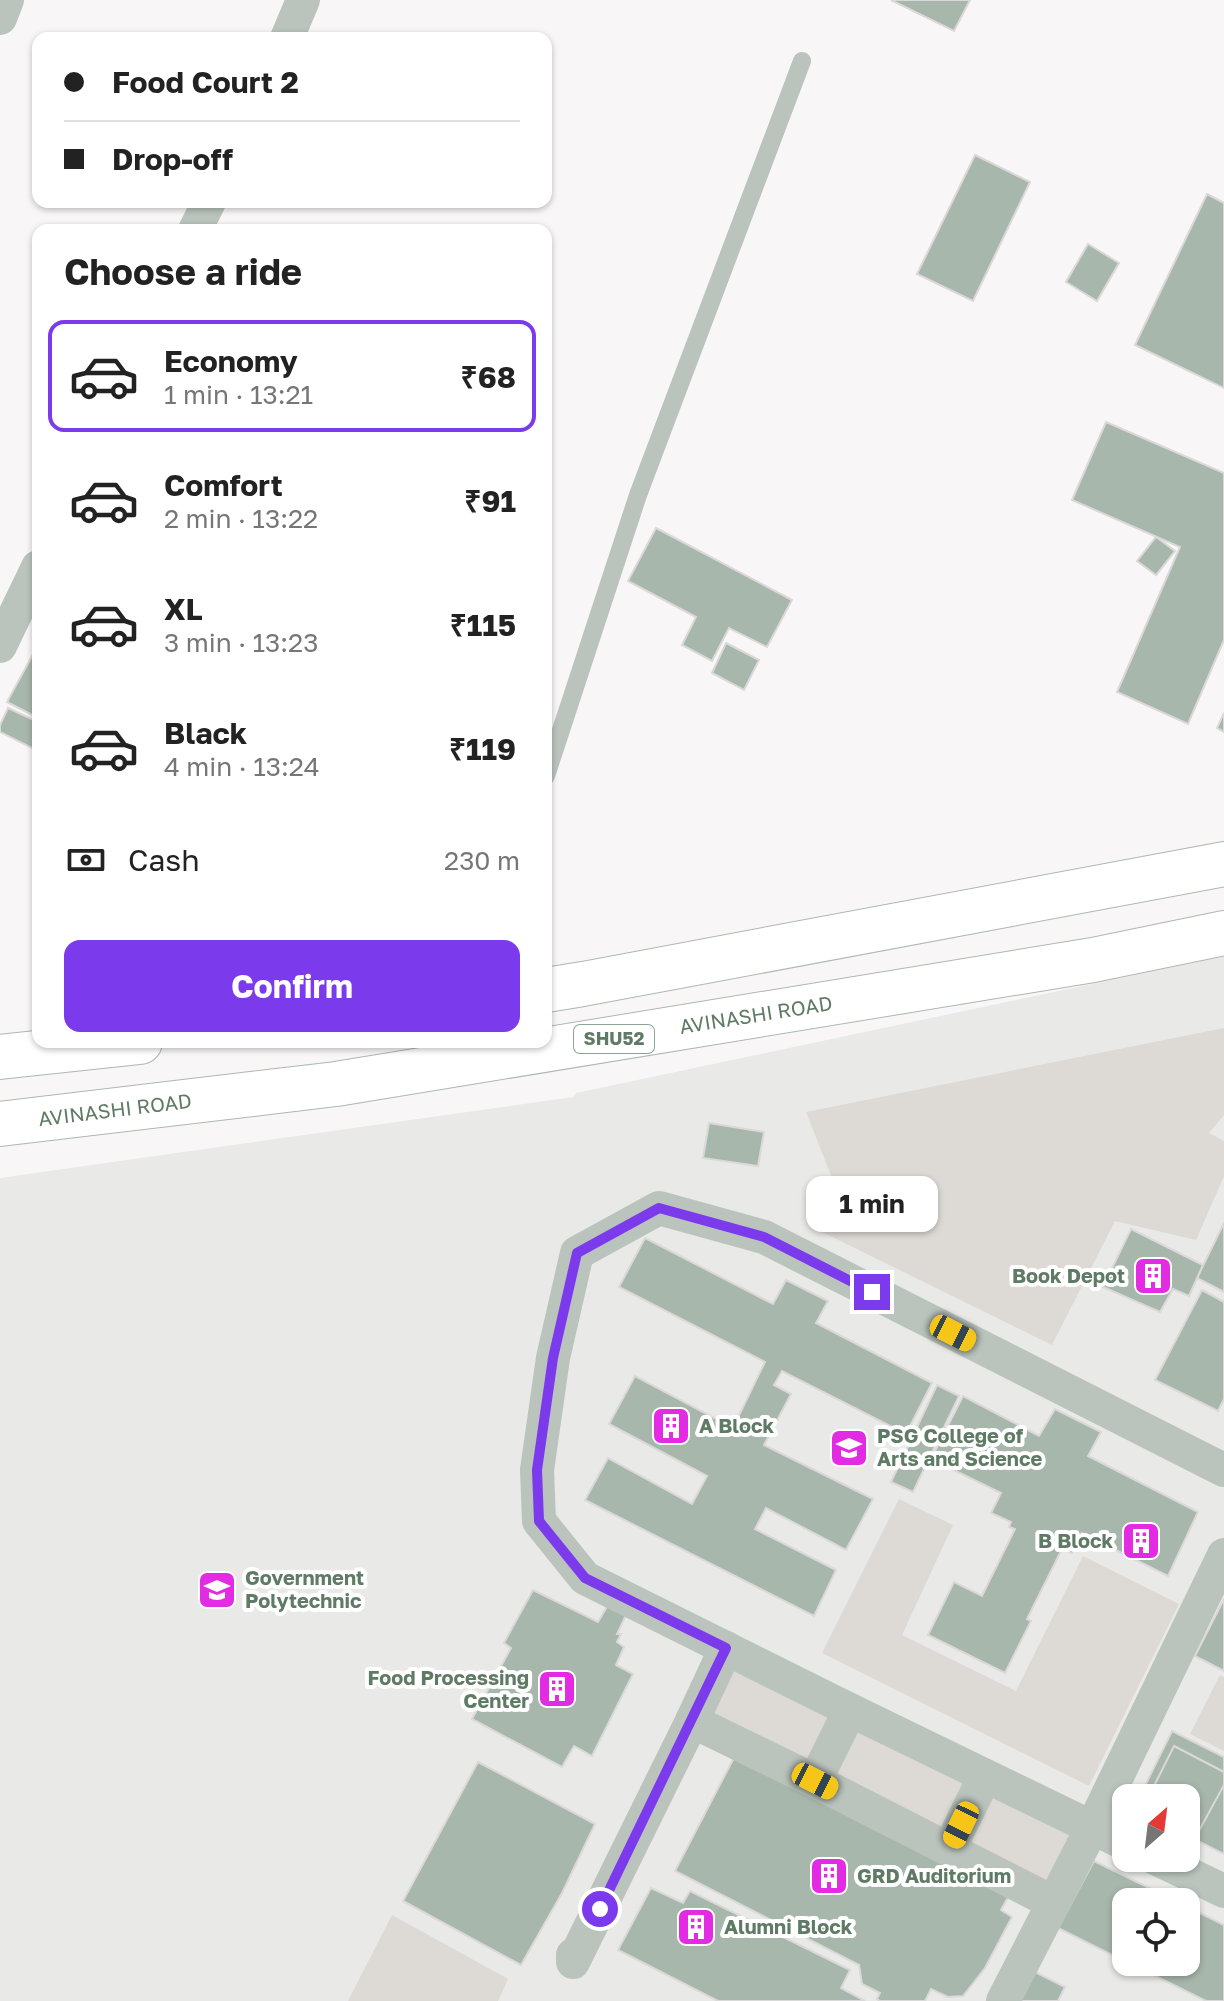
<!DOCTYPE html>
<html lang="en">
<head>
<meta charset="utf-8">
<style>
  :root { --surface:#fff; --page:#f2f2f2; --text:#222; --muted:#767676; --line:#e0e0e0; --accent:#7c3aed }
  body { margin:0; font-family:"Golos Text",sans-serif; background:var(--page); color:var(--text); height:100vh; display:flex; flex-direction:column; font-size:30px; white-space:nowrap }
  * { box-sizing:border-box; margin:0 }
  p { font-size:26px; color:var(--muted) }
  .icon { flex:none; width:44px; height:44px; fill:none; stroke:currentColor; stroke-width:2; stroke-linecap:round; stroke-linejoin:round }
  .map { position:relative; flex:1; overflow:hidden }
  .drawer { position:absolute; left:32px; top:224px; width:520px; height:824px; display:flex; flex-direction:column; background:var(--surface); border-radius:16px; box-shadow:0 2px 6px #0004 }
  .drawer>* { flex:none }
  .banner { position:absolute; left:32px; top:32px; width:520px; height:176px; border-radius:16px; box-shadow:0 2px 6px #0004; display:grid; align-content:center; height:176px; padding:0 32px; background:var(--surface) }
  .needle { width:52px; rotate:28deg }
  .fabs { position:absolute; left:1112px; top:1784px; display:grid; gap:16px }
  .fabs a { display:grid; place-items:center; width:88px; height:88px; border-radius:16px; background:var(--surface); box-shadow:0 2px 6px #0004; font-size:40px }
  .end { position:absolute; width:36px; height:36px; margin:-18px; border:10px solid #7c3aed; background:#fff; box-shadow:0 0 0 4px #fff }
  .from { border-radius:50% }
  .bubble { position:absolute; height:56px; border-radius:16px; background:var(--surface); box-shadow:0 2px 6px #0004; font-size:26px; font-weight:700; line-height:56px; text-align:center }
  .car { position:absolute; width:24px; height:48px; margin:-24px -12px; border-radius:10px; box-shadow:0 0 6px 2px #0007; background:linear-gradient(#f5c518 24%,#345 0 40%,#f5c518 0 76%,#345 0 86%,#f5c518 0) }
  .banner b { display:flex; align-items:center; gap:28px; height:76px; font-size:30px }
  .banner b+b { border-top:2px solid var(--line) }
  .banner i { width:20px; height:20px; background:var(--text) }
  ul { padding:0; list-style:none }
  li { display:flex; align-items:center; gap:24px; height:112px; margin:0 16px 12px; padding:0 16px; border:4px solid transparent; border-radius:16px }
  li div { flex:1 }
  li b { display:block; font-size:30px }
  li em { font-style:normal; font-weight:700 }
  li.current { border-color:var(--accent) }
  li>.icon { width:72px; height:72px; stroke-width:1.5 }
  h2 { padding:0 32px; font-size:36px; line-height:96px }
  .pay { display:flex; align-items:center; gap:20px; height:88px; padding:0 32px; font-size:30px }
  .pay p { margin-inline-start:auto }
  .action { display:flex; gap:16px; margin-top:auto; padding:16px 32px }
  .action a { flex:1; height:92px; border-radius:16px; background:var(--accent); color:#fff; font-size:32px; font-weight:700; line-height:92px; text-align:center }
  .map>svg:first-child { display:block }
</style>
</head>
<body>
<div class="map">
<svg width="1224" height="2001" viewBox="0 0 1224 2001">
  <rect width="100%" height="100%" fill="#f9f6f7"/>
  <!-- built -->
  <path fill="#e9e9e8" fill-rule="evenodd" d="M 1224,956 L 1224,2001 L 0,2001 L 0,1178 L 573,1097 L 576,1093 ZM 1126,1798 L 1186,1798 L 1186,1858 L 1126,1858 ZM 1126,1902 L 1186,1902 L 1186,1962 L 1126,1962 Z"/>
  <!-- green -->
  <g fill="#ddd9d5">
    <path d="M 1224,1028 L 1224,1115 L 1209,1133 L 1224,1141 L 1224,1176 L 1196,1240 L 1115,1221 L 1052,1345 L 818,1230 L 834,1183 L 806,1112 Z"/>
    <path d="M 899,1499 L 953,1525 L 902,1635 L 1016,1691 L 1083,1556 L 1179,1604 L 1089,1786 L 822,1653 Z"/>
    <path d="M 733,1666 L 834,1717 L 810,1764 L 709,1714 Z"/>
    <path d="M 1220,1675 L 1224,1677 L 1224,1751 L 1190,1734 Z"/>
    <path d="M 853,1726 L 968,1783 L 944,1832 L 829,1774 Z"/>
    <path d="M 994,1790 L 1077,1832 L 1049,1888 L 965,1845 Z"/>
    <path d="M 392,1915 L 508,1979 L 498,2001 L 348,2001 Z"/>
  </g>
  <!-- building -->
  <g fill="#a8b7ab" stroke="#dad8d9" stroke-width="2">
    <path d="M 891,0 L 970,0 L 954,31 Z"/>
    <path d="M 975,155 L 1030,182 L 973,301 L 917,274 Z"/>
    <path d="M 1207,194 L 1224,203 L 1224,388 L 1135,345 Z"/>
    <path d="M 1088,244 L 1119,263 L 1097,301 L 1066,282 Z"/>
    <path d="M 1106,422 L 1224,473 L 1224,640 L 1188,724 L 1117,692 L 1180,547 L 1072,500 Z"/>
    <path d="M 656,528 L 792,600 L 767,647 L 729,628 L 712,661 L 682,645 L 696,617 L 628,581 Z"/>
    <path d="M 1156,537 L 1175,551 L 1156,575 L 1137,561 Z"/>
    <path d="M 726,643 L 759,660 L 744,690 L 712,673 Z"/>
    <path d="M 38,645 L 38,718 L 7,702 Z"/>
    <path d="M 8,708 L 38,722 L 38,741 L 34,749 L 0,732 L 0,725 Z"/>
    <path d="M 1224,713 L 1224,732 L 1217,728 Z"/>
    <path d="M 709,1123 L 764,1132 L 758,1166 L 703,1158 Z"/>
    <path d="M 1224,1223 L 1224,1292 L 1197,1278 Z"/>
    <path d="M 1131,1229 L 1203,1265 L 1189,1296 L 1173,1289 L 1160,1312 L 1103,1287 Z"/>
    <path d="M 645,1238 L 773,1304 L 786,1280 L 828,1301 L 816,1323 L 932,1383 L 906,1434 L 782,1371 L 774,1385 L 791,1394 L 764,1445 L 873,1499 L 846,1550 L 766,1508 L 755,1529 L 836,1570 L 814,1616 L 585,1500 L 608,1458 L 692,1504 L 707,1476 L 609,1424 L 635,1376 L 733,1428 L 765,1362 L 619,1287 Z"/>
    <path d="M 1202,1290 L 1224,1302 L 1224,1399 L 1218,1411 L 1155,1380 Z"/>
    <path d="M 937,1385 L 959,1396 L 913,1492 L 891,1482 Z"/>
    <path d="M 963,1396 L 1039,1436 L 1055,1409 L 1101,1432 L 1088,1456 L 1198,1512 L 1168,1576 L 1082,1533 L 1072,1553 L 1062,1549 L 1027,1619 L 1031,1621 L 1005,1673 L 928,1635 L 954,1582 L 982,1596 L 1015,1529 L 1009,1527 L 1011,1522 L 991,1513 L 1001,1493 L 931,1459 Z"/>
    <path d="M 533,1590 L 598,1622 L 608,1605 L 626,1615 L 617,1634 L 621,1634 L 617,1642 L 624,1647 L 616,1665 L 633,1674 L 592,1756 L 574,1746 L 562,1767 L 472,1719 L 511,1648 L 504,1643 Z"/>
    <path d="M 1224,1599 L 1224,1671 L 1195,1656 Z"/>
    <path d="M 1172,1731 L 1224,1757 L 1224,1854 L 1186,1835 L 1186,1798 L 1139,1798 Z"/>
    <path d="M 1174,1746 L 1224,1772 L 1224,1785 L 1200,1829 L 1186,1822 L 1186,1798 L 1148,1798 Z"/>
    <path d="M 737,1752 L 1011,1892 L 1001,1910 L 1012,1917 L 985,1968 L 963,1996 L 948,1997 L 931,1989 L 925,2001 L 880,2001 L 877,1999 L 880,1993 L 862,1984 L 859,1965 L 675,1871 Z"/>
    <path d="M 478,1762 L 595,1824 L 562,1893 L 521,1965 L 403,1901 Z"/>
    <path d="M 1094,1861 L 1178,1902 L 1126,1902 L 1126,1962 L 1058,1928 Z"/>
    <path d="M 651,1888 L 683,1903 L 690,1891 L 850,1970 L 841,1988 L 865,2001 L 718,2001 L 618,1950 Z"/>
    <path d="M 1186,1906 L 1224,1925 L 1224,2001 L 1206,2001 L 1127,1962 L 1186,1962 Z"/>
    <path d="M 1033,1971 L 1065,1987 L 1058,2001 L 1018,2001 Z"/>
  </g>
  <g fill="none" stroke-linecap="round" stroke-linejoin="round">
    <defs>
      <g id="primary">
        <path d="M 546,990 L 583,984 L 1224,864"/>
        <path d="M 0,1057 L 140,1042"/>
        <path d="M 0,1124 L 336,1084 L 1093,960 L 1224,933"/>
      </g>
    </defs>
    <!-- primary casing -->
    <use href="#primary" stroke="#acb8af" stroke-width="46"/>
    <!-- service -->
    <path stroke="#bac4bc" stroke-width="18" d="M 546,776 L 638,495 L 802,61"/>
    <!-- minor -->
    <g stroke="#bac4bc" stroke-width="34">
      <path d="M 0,18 L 7,0"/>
      <path d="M 287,38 L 303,0"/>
      <path d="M 195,230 L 209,202"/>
      <path d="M 0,646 L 38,567"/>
      <path d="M 850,1710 L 815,1781 L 1054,1903"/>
      <path d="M 692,1721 L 815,1781"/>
      <path d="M 1126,1844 L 850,1710 L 585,1578 L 539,1521 L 537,1470 L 553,1358 L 577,1253 L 659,1208 L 764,1237 L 1224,1470"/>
      <path d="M 949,1849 L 985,1776"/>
      <path d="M 1155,1858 L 1224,1891"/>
      <path d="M 573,1955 L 573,1962 L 692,1721 L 726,1648"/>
      <path d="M 1003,2001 L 1092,1828 L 1224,1555"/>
    </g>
    <!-- primary -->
    <use href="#primary" stroke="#fff" stroke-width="44"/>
  </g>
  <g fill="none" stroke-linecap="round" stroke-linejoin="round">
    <!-- route -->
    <path stroke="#7c3aed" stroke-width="10" d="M 600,1909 L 726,1648 L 585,1578 L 539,1521 L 537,1470 L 553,1358 L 577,1253 L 659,1208 L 764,1237 L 872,1292"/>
  </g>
  <!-- icons -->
  <defs>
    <symbol id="building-square" viewBox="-11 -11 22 22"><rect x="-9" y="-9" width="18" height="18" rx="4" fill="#e32be3" stroke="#fff"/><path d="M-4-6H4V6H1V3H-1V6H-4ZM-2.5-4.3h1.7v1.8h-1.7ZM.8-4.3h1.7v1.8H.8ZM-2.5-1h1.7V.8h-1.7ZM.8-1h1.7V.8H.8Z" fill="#fff"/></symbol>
    <symbol id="university-square" viewBox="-11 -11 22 22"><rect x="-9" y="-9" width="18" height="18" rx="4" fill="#e32be3" stroke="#fff"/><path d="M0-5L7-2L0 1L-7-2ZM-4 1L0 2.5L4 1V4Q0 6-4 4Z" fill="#fff"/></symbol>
  </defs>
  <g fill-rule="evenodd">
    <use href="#building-square" x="1131" y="1254" width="44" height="44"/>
    <use href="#building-square" x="649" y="1404" width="44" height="44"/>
    <use href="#university-square" x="827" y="1426" width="44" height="44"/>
    <use href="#building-square" x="1119" y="1519" width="44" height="44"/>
    <use href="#university-square" x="195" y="1568" width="44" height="44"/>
    <use href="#building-square" x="535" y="1667" width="44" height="44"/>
    <use href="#building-square" x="807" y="1854" width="44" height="44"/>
    <use href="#building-square" x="674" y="1905" width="44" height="44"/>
  </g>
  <g text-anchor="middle" stroke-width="8" stroke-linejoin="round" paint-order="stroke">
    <!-- shield labels -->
    <rect fill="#fff" stroke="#8fa393" stroke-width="2" x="574" y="1025" width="80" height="28" rx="6"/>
    <g font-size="18" font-weight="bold" fill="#5f7b65">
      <text x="614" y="1045">SHU52</text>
    </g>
    <!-- street labels -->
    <g font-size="20" fill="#5f7b65" stroke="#fff">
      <text transform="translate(756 1015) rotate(-9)" y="7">AVINASHI ROAD</text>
      <text transform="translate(115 1110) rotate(-7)" y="7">AVINASHI ROAD</text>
    </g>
    <!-- poi labels -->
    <g font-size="20" font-weight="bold" fill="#5f7b65" stroke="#fff" text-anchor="start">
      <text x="1125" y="1283" text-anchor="end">Book Depot</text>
      <text x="699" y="1433">A Block</text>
      <text x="877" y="1443">PSG College of<tspan x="877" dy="23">Arts and Science</tspan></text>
      <text x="1113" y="1548" text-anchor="end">B Block</text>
      <text x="245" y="1585">Government<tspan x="245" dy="23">Polytechnic</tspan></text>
      <text x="529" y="1685" text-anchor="end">Food Processing<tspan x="529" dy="23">Center</tspan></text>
      <text x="857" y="1883">GRD Auditorium</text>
      <text x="724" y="1934">Alumni Block</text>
    </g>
  </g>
</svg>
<div class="fabs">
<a><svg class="needle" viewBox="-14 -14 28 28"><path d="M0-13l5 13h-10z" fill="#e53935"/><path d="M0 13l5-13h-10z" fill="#767676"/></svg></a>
<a><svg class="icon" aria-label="locate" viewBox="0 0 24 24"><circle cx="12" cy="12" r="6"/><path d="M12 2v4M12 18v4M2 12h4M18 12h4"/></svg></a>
</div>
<i class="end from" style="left:600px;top:1909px"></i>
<i class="end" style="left:872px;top:1292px"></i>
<div class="bubble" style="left:806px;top:1176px;width:132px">1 min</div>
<i class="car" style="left:953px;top:1333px;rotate:117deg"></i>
<i class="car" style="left:815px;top:1781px;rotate:117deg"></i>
<i class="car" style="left:961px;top:1825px;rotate:206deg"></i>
<div class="banner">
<b><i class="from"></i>Food Court 2</b>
<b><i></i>Drop-off</b>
</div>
<section class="drawer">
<h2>Choose a ride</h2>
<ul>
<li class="current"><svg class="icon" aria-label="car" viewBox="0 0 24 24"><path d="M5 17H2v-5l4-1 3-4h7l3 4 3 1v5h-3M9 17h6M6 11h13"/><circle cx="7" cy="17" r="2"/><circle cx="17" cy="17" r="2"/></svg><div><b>Economy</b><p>1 min · 13:21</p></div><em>₹68</em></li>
<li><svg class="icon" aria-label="car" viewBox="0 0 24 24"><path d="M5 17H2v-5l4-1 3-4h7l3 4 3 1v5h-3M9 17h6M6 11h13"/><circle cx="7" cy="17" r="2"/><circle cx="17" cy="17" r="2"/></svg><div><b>Comfort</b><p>2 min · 13:22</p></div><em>₹91</em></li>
<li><svg class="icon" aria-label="car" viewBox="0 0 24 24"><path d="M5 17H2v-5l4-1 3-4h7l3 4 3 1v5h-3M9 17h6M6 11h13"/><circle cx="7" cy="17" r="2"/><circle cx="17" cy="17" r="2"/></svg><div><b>XL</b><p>3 min · 13:23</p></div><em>₹115</em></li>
<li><svg class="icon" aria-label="car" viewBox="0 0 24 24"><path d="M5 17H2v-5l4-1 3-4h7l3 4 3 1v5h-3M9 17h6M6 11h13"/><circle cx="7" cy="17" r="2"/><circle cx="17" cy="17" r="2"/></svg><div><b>Black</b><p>4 min · 13:24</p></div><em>₹119</em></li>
</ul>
<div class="pay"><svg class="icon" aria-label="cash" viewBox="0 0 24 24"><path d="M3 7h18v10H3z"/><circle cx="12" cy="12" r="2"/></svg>Cash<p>230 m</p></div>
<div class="action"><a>Confirm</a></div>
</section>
</div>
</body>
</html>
